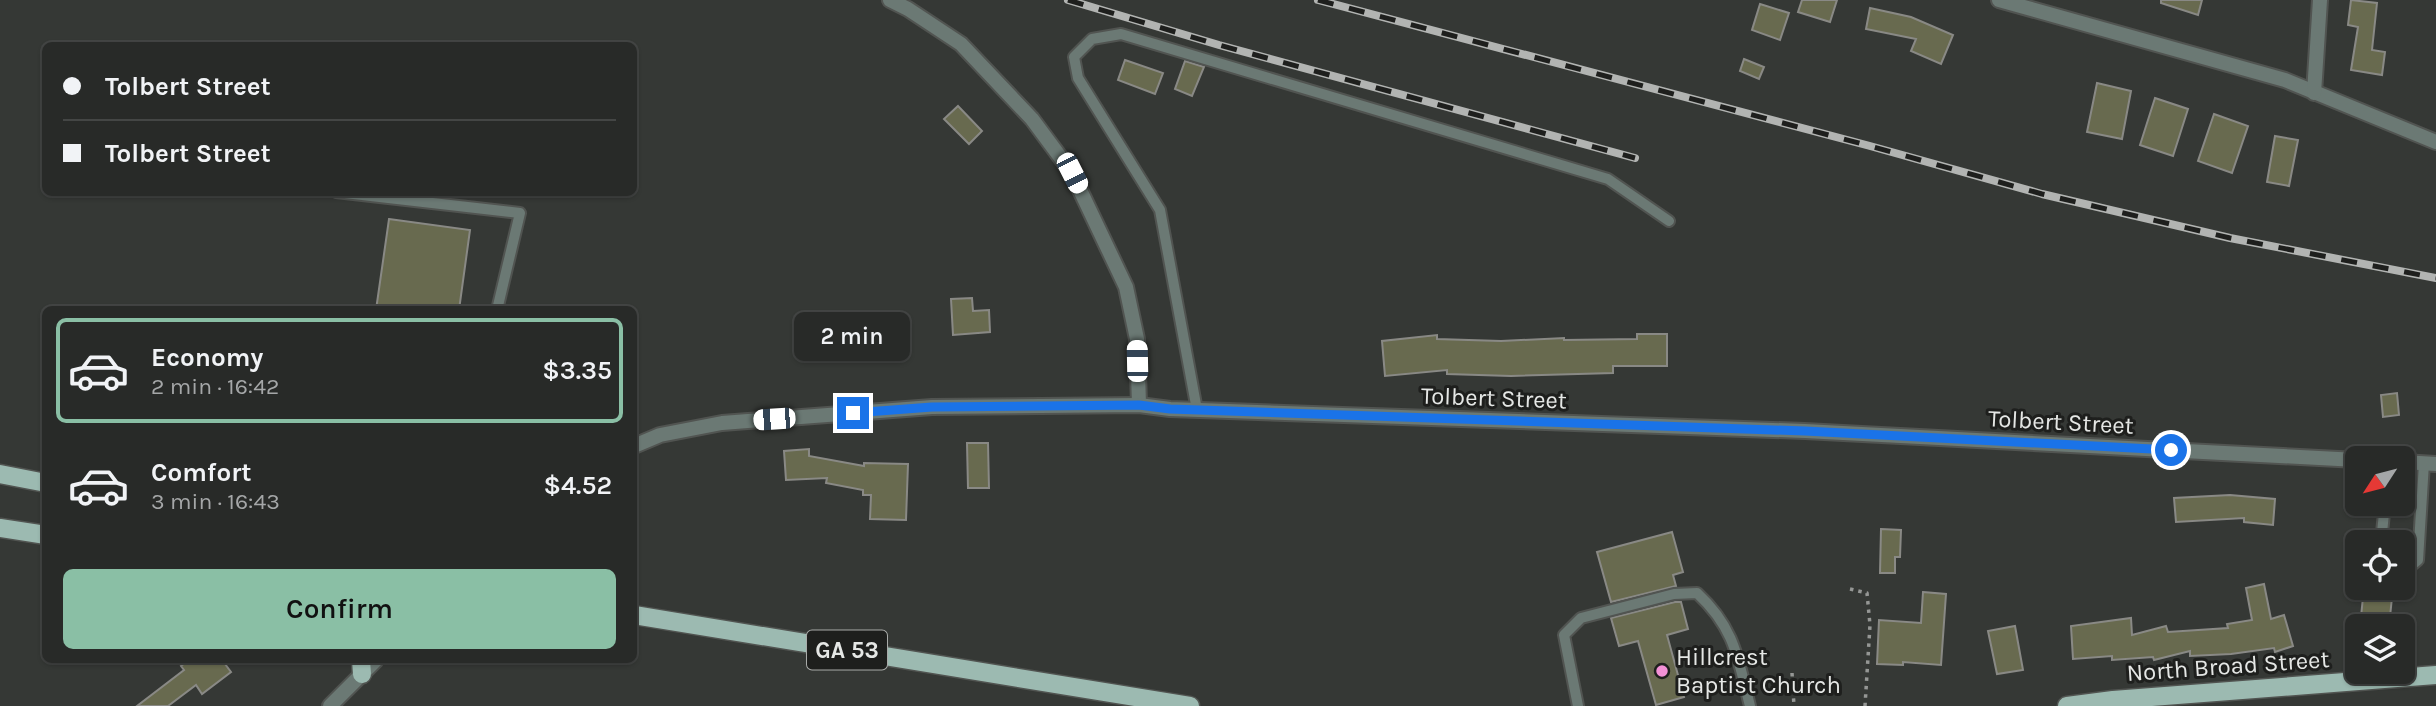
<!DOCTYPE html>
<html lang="en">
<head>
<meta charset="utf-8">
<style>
  :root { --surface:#282a28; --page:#303230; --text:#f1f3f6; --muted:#a5a7a8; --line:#444645; --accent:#8abfa5 }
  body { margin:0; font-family:Karla,sans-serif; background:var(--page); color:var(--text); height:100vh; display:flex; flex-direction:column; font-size:26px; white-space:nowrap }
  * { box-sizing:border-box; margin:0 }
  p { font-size:23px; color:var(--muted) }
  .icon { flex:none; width:38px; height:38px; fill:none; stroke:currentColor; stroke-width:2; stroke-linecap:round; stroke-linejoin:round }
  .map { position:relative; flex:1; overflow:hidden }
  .drawer { position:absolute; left:42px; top:306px; width:595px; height:357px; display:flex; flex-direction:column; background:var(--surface); border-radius:10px; box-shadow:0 2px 5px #0004,0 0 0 2px var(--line) }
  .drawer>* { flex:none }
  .banner { position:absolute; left:42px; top:42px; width:595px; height:154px; border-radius:10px; box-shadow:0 2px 5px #0004,0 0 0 2px var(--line); display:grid; align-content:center; height:154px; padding:0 21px; background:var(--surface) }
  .needle { width:46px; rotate:234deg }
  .fabs { position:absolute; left:2345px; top:446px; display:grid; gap:14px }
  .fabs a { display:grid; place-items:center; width:70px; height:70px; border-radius:10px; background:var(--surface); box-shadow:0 2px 5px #0004,0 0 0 2px var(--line); font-size:35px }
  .end { position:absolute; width:32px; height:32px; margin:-16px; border:9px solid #1a73e8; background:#fff; box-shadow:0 0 0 4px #fff }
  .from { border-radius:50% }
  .bubble { position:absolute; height:49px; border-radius:10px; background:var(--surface); box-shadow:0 2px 5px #0004,0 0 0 2px var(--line); font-size:23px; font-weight:600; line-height:49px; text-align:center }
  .car { position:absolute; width:21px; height:42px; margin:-21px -10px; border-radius:9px; box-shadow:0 0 5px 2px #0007; background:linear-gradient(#fff 24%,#345 0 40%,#fff 0 76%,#345 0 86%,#fff 0) }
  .banner b { display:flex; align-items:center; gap:24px; height:66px; font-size:26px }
  .banner b+b { border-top:2px solid var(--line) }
  .banner i { width:18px; height:18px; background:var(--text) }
  ul { padding:12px 0 0; list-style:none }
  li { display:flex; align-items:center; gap:21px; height:105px; margin:0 14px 10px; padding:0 7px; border:4px solid transparent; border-radius:10px }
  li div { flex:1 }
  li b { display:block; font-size:26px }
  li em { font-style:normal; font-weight:600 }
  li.on { border-color:var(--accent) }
  li>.icon { width:63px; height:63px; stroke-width:1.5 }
  .button { display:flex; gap:14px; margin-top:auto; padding:14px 21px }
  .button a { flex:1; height:80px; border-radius:10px; background:var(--accent); color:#111; font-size:28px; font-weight:600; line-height:80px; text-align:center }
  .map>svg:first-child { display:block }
</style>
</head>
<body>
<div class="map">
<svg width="2436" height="706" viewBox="0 0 2436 706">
  <rect width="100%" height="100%" fill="#353835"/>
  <!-- building -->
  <g fill="#686a4f" stroke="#898985" stroke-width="2">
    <path d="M 1802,0 L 1837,0 L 1830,22 L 1798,12 Z"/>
    <path d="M 2161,0 L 2202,0 L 2198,15 L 2161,3 Z"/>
    <path d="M 2351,0 L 2377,3 L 2372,50 L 2385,52 L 2382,75 L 2351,70 L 2358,27 L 2348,25 Z"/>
    <path d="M 1760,4 L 1789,13 L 1780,40 L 1752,30 Z"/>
    <path d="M 1870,8 L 1911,17 L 1953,35 L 1941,64 L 1911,51 L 1916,39 L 1866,29 Z"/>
    <path d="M 1744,59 L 1764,67 L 1759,79 L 1740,71 Z"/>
    <path d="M 1125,60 L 1163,73 L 1155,94 L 1118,80 Z"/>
    <path d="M 1185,61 L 1204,67 L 1192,96 L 1175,89 Z"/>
    <path d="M 2097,83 L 2131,91 L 2122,139 L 2087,132 Z"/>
    <path d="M 2155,98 L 2188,109 L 2173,156 L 2140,145 Z"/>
    <path d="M 958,106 L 982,131 L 969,144 L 944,119 Z"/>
    <path d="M 2214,114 L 2248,126 L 2232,173 L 2198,161 Z"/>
    <path d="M 2275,136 L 2298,140 L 2289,186 L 2267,182 Z"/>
    <path d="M 389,219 L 470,230 L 459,310 L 376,310 Z"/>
    <path d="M 972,298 L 973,311 L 989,310 L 990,332 L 953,335 L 951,299 Z"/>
    <path d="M 1637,334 L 1667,334 L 1667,366 L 1613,366 L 1613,373 L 1511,376 L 1447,374 L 1447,370 L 1385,376 L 1382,341 L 1437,335 L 1437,339 L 1501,341 L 1564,338 L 1564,340 L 1637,339 Z"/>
    <path d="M 2397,393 L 2399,415 L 2383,417 L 2381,395 Z"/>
    <path d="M 967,443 L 988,443 L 989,488 L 968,488 Z"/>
    <path d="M 809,449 L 809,456 L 864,466 L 864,463 L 908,464 L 906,520 L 870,519 L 871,495 L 863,495 L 863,490 L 826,483 L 827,478 L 786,480 L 784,451 Z"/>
    <path d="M 2230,495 L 2275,499 L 2273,525 L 2244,522 L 2244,518 L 2176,522 L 2174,498 Z"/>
    <path d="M 1881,529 L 1901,530 L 1900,557 L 1895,557 L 1895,573 L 1880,573 Z"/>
    <path d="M 1672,532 L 1683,572 L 1673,575 L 1676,586 L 1611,602 L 1597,552 Z"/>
    <path d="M 2264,584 L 2271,619 L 2284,615 L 2293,646 L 2275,652 L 2274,648 L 2231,654 L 2190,656 L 2190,651 L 2154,660 L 2153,657 L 2112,660 L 2112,656 L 2073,659 L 2071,626 L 2131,618 L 2132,635 L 2166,626 L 2168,632 L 2228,628 L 2227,624 L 2252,620 L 2246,588 Z"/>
    <path d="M 2364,588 L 2393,588 L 2389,626 L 2360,626 Z"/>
    <path d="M 1923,592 L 1946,594 L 1941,665 L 1903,662 L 1903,665 L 1877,664 L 1879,620 L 1921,623 Z"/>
    <path d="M 1675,602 L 1681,602 L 1688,629 L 1667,635 L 1684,697 L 1656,705 L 1638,641 L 1619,646 L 1611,618 Z"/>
    <path d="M 2015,626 L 2023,670 L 1997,674 L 1988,631 Z"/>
    <path d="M 189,660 L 222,660 L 231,672 L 202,694 L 196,685 L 168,706 L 137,706 L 184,670 L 181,666 Z"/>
  </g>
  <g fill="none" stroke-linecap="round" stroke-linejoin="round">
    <defs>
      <g id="service">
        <path d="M 336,192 L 520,213 L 497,310"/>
        <path d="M 1197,410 L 1160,210 L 1078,78 L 1074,57 L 1092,39 L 1121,34 L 1608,179 L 1669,221"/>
        <path d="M 2381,542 L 2385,504"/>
        <path d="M 2403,565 L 2411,566 L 2418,560 L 2424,463"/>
        <path d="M 1578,706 L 1564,635 L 1581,618 L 1674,594 L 1697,593 C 1735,628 1738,659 1750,706"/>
      </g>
      <g id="minor">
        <path d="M 890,0 L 908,9 L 961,44 L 1032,119 L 1072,173 L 1126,287 L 1137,339 L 1139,405"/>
        <path d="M 1999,0 L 2285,80 L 2436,142"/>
        <path d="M 2314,93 L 2320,0"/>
        <path d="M 634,446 L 660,435 L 722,423 L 932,407 L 1139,405 L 1170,409 L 1805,431 L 2357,460"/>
        <path d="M 2403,462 L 2436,464"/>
        <path d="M 330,706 L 376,660"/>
      </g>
      <g id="primary">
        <path d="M 0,474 L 46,483"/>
        <path d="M 0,528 L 46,535"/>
        <path d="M 634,615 L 1190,706"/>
        <path d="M 361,660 L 362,674"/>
        <path d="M 2067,706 L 2113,700 L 2436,675"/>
      </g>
    </defs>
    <!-- service casing -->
    <use href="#service" stroke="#515451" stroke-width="14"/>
    <!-- minor casing -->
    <use href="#minor" stroke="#515451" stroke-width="18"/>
    <!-- primary casing -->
    <use href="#primary" stroke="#515451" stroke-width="21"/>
    <!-- path -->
    <g stroke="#959795" stroke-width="3.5" stroke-dasharray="3.5 5" stroke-linecap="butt">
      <path d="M 1850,589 L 1867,593 L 1870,625 L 1865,706"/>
      <path d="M 1792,673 L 1794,706"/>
    </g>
    <!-- service -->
    <use href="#service" stroke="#6b7974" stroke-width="10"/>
    <!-- minor -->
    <use href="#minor" stroke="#6b7974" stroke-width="14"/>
    <!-- primary -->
    <use href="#primary" stroke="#9cbab1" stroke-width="18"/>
    <defs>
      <g id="rail">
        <path d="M 1068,0 L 1219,45 L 1635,158"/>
        <path d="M 1318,0 L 1870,146 L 2042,194 L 2230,238 L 2436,278"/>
      </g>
    </defs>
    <!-- rail casing -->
    <use href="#rail" stroke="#b2b4b2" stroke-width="8"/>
    <!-- rail -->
    <use href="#rail" stroke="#1e1f1d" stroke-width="5" stroke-dasharray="16" stroke-linecap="butt"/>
  </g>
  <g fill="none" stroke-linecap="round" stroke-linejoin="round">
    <!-- route -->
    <path stroke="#1a73e8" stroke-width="9" d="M 853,413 L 932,407 L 1139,405 L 1170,409 L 1805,431 L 2171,450"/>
  </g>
  <!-- markers -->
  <circle fill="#f391d5" stroke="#1e1f1d" stroke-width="2.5" cx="1662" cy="671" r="7"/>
  <g text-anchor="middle" stroke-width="6" stroke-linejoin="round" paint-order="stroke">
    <!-- shield labels -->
    <rect fill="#1e1f1d" stroke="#a9aba9" stroke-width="2" x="807" y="630.5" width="80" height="39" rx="5"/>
    <g font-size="23" font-weight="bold" fill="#e5e7e5">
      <text x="847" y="658">GA 53</text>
    </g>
    <!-- street labels -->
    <g font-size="24" fill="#e5e7e5" stroke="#1e1f1d">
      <text transform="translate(1494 398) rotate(2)" y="8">Tolbert Street</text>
      <text transform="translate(2061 422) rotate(3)" y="8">Tolbert Street</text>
      <text transform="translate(2228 666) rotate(-4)" y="8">North Broad Street</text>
    </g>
    <!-- poi labels -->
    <g font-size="24" fill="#e5e7e5" stroke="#1e1f1d" text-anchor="start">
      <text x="1676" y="665">Hillcrest<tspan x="1676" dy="28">Baptist Church</tspan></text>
    </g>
  </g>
</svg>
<div class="fabs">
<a><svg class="needle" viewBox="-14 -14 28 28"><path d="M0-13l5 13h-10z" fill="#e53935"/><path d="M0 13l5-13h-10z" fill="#a5a7a8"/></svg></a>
<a><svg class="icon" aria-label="locate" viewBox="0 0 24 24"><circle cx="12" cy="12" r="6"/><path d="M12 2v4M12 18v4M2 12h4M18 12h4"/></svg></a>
<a><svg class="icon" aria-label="layers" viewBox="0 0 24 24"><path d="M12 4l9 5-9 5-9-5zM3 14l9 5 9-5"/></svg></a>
</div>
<i class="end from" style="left:2171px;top:450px"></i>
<i class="end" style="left:853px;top:413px"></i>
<div class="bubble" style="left:794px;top:312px;width:116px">2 min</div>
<i class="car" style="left:1072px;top:173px;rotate:153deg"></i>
<i class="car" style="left:1137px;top:361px;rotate:359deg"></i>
<i class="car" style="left:774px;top:419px;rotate:266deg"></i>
<div class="banner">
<b><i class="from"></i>Tolbert Street</b>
<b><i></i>Tolbert Street</b>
</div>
<section class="drawer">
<ul>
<li class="on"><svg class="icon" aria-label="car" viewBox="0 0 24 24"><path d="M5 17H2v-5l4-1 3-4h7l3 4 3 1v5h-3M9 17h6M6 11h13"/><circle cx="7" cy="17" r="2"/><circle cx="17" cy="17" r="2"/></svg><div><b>Economy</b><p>2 min · 16:42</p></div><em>$3.35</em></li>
<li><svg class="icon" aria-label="car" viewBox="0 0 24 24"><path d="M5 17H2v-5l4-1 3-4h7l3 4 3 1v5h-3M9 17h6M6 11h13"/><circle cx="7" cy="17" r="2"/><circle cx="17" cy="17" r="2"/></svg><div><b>Comfort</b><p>3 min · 16:43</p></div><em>$4.52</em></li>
</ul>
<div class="button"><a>Confirm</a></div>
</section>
</div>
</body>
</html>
